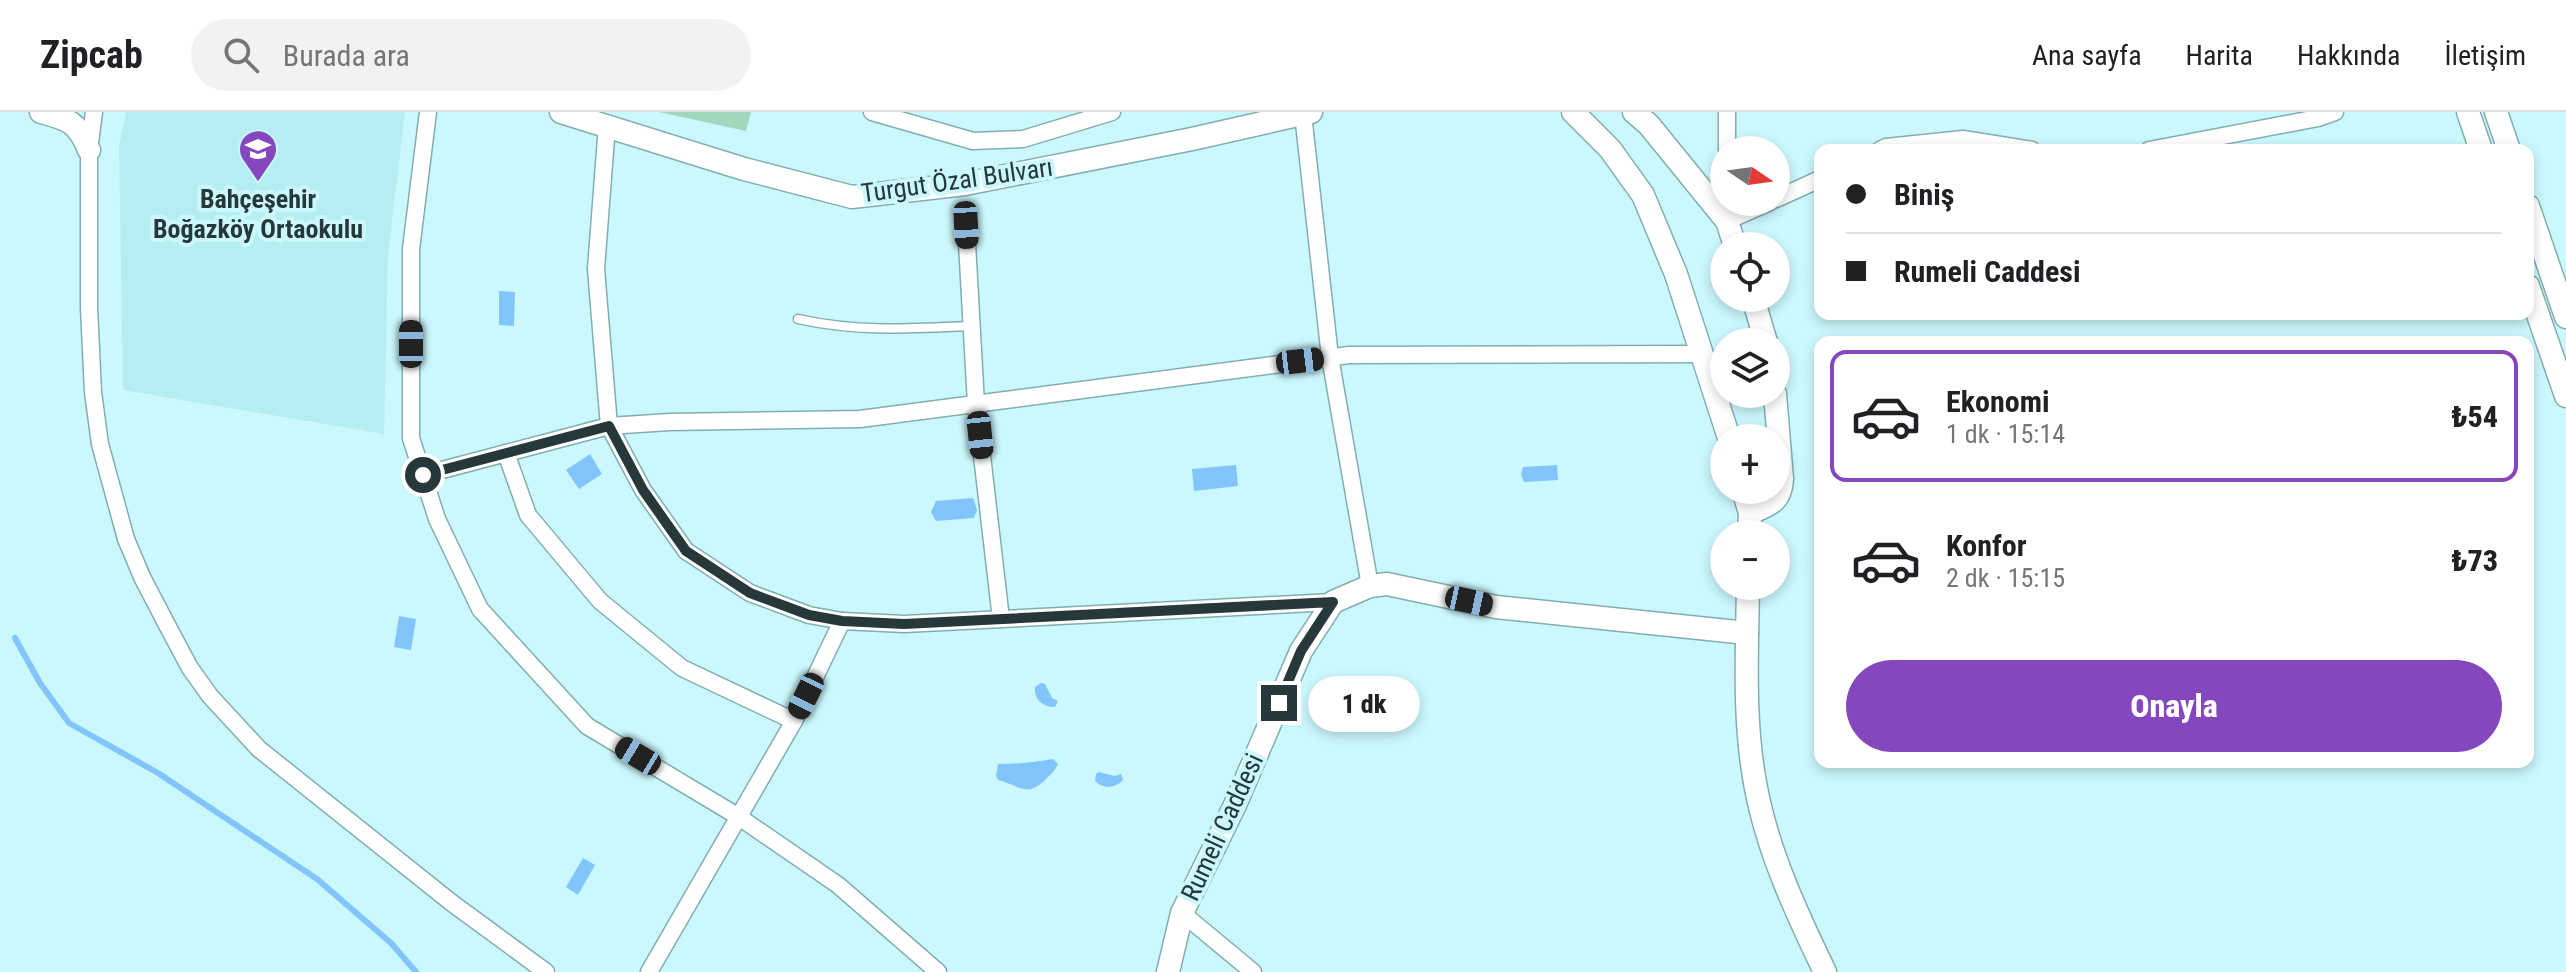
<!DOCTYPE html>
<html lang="tr">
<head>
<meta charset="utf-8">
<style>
  :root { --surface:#fff; --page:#f2f2f2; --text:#202124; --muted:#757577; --line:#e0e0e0; --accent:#8447bd }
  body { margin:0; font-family:"Roboto Condensed",sans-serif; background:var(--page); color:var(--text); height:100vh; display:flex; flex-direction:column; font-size:30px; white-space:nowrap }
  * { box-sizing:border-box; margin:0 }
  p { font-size:26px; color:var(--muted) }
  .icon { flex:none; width:44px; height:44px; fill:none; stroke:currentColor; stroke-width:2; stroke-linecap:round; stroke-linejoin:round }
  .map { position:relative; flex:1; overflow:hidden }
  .details { position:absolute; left:1814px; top:224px; width:720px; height:432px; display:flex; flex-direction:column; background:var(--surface); border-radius:16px; box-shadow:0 4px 12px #0003 }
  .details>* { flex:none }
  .top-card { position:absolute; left:1814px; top:32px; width:720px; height:176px; border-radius:16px; box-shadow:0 4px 12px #0003; display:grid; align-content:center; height:176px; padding:0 32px; background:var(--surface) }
  .needle { width:52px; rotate:103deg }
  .fabs { position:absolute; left:1710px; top:24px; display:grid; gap:16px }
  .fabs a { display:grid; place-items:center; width:80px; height:80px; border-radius:50%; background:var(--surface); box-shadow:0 4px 12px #0003; font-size:40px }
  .end { position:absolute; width:36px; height:36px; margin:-18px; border:10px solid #26383a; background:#fff; box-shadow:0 0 0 4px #fff }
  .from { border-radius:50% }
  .bubble { position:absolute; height:56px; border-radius:28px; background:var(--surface); box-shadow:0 4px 12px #0003; font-size:26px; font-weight:800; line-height:56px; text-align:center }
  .car { position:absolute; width:24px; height:48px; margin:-24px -12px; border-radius:10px; box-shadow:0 0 6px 2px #0007; background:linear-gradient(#222 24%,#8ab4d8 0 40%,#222 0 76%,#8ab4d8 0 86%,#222 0) }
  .top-card b { display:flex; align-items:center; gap:28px; height:76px; font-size:30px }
  .top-card b+b { border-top:2px solid var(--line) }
  .top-card i { width:20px; height:20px; background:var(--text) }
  ul { padding:14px 0 0; list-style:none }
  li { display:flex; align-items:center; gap:24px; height:132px; margin:0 16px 12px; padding:0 16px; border:4px solid transparent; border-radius:16px }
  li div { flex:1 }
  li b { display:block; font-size:30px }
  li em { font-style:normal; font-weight:800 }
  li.on { border-color:var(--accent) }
  li>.icon { width:72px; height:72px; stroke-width:1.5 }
  .cta { display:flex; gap:16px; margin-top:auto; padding:16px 32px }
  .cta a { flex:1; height:92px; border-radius:48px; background:var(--accent); color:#fff; font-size:32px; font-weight:800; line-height:92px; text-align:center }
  header { display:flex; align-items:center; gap:48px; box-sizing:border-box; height:112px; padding:0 40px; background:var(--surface); border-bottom:2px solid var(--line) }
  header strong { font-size:38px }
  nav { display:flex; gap:44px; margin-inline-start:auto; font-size:28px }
  .search { width:560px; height:72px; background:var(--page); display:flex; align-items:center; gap:20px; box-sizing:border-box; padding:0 28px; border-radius:44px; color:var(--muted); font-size:30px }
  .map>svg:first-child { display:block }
</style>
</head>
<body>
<header>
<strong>Zipcab</strong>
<div class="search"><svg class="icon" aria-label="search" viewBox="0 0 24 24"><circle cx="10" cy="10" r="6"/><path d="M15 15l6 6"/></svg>Burada ara</div>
<nav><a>Ana sayfa</a><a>Harita</a><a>Hakkında</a><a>İletişim</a></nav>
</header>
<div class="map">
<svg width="2566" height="860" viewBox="0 0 2566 860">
  <rect width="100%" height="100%" fill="#cbf8fd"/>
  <!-- built -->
  <path fill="#b6edf2" d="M 126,0 L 405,0 L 388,143 L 384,322 L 123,278 L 119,35 Z"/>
  <!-- green -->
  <path fill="#a1d8bd" d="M 659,0 L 751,0 L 746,19 Z"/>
  <!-- water -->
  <g fill="#81c5fc">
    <path d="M 499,179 L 515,180 L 514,214 L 499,213 Z"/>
    <path d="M 590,342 L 602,362 L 579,377 L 566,358 Z"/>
    <path d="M 1236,353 L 1238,374 L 1194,379 L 1192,357 Z"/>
    <path d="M 1557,353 L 1558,368 L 1524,370 L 1521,363 L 1523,355 Z"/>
    <path d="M 973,386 L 977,398 L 974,406 L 936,409 L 931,400 L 936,389 Z"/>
    <path d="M 399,504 L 416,507 L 411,538 L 394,535 Z"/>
    <path d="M 1041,571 L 1045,572 L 1052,586 L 1058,589 L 1055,595 C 1043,595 1034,588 1035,575 Z"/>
    <path d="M 1053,647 L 1058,652 C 1055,659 1051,662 1046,667 C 1027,686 1021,674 998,668 L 996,664 L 998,652 C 1017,652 1034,650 1053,647 Z"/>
    <path d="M 1099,660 L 1115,664 L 1121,662 L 1123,668 C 1115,676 1104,678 1095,669 L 1096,662 Z"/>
    <path d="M 583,746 L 595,753 L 578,783 L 566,775 Z"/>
  </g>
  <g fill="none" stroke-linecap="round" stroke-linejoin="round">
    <!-- stream -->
    <path stroke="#81c5fc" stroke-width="6" d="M 15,526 L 40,571 L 69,611 L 158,661 L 317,767 L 391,831 L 416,860"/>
    <defs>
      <path id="lane" d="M 798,207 C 856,220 912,217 972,214"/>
      <g id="street">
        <path d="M 94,0 L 89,38 L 89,196 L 93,280 L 100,332 L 126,427 L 142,465 L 167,513 L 190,556 L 210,584 L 259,637 L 452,791 L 546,860"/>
        <path d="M 428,0 L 411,137 L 411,326 L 437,407 L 480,497 L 587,614 L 739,705 L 838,773 L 938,860"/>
        <path d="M 872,0 L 973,29 L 1023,27 L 1112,0"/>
        <path d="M 1727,0 L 1727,38"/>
        <path d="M 1303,2 L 1330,245 L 1370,474"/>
        <path d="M 607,13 L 596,157 L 609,314 L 643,378 L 686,439 L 750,481 L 809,503 L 842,509 L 904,512 L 1333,490"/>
        <path d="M 1880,38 L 1886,35 L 1963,27 L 2032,38"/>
        <path d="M 2149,38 L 2318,6 L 2335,0"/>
        <path d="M 1776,87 L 1820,67"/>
        <path d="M 1727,90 L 1727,109 L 1770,90"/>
        <path d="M 966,113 L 976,292 L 1001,507"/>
        <path d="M 506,341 L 528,403 L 600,489 L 682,556 L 794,609"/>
        <path d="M 423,363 L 609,314 L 669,310 L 860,307 L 1349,243 L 1701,242"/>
        <path d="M 1182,801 L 1253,860"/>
        <path d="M 649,860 L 794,609 L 842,509"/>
      </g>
      <g id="secondary">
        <path d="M 41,0 C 68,7 78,10 89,38"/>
        <path d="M 561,0 L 744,57 L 852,85 L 965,72 L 1192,27 L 1311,0"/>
        <path d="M 1573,0 L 1610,37 L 1643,83 L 1676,162 L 1729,326"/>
        <path d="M 1634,0 L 1649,13 L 1727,109 L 1735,134"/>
        <path d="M 2468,0 L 2481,38"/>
        <path d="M 2496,0 L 2509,38"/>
        <path d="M 2528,94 L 2566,205"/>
        <path d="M 2528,174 L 2566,284"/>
        <path d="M 1753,186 L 1766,230"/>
        <path d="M 1743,378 L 1750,401 L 1749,422"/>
        <path d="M 1750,401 C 1769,393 1781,390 1782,367 L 1775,282"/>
        <path d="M 1748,474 C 1747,542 1743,610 1756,676 C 1768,740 1797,802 1825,860"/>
        <path d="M 1168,860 L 1182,801 L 1235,693 L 1301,539 L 1333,490 L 1370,474 L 1387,472 L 1496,495 L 1747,521"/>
      </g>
    </defs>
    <!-- lane casing -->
    <use href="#lane" stroke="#82aeb2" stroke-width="11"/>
    <!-- street casing -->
    <use href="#street" stroke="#82aeb2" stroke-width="19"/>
    <!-- secondary casing -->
    <use href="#secondary" stroke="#82aeb2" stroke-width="25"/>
    <!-- lane -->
    <use href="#lane" stroke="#fff" stroke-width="8"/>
    <!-- street -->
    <use href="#street" stroke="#fff" stroke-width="16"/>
    <!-- secondary -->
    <use href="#secondary" stroke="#fff" stroke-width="22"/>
  </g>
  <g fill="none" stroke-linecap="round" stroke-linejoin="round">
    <!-- route -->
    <path stroke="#26383a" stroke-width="10" d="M 423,363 L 609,314 L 643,378 L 686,439 L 750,481 L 809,503 L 842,509 L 904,512 L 1333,490 L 1301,539 L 1279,591"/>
  </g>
  <!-- icons -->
  <defs>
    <symbol id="school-pin" viewBox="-11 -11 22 30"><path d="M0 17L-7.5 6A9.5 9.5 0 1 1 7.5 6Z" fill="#8447bd" stroke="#cbf8fd"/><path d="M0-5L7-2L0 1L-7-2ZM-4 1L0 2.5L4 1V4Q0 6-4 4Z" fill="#fff"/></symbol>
  </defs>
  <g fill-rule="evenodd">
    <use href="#school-pin" x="236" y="15" width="44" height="60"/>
  </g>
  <g text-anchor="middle" stroke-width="8" stroke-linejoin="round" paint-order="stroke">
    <!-- street labels -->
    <g font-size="26" fill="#26383a" stroke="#cbf8fd">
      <text transform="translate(957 68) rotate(-8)" y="9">Turgut Özal Bulvarı</text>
      <text transform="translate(1222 715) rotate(-65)" y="9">Rumeli Caddesi</text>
    </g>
    <!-- poi labels -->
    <g font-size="26" font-weight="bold" fill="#26383a" stroke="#cbf8fd">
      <text x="258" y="96">Bahçeşehir<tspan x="258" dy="30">Boğazköy Ortaokulu</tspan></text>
    </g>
  </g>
</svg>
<div class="fabs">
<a><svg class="needle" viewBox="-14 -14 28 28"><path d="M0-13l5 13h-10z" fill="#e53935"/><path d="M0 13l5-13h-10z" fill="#757577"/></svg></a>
<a><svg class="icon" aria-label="locate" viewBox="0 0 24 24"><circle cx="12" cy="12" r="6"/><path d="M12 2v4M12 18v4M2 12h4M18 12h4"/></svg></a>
<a><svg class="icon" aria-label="layers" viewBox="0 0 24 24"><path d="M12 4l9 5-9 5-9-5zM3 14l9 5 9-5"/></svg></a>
<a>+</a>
<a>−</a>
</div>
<i class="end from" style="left:423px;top:363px"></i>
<i class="end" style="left:1279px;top:591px"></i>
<div class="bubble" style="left:1308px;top:564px;width:112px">1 dk</div>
<i class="car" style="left:966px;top:113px;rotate:177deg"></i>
<i class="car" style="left:411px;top:232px;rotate:0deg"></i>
<i class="car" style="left:1300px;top:249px;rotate:83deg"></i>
<i class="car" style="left:980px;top:323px;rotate:174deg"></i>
<i class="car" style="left:1469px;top:489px;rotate:102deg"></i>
<i class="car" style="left:806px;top:584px;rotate:206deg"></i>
<i class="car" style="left:638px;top:644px;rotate:301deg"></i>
<div class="top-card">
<b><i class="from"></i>Biniş</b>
<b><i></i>Rumeli Caddesi</b>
</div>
<section class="details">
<ul>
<li class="on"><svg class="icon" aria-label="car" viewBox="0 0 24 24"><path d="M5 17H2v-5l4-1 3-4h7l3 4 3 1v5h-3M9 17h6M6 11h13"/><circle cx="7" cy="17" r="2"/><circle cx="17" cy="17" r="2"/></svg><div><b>Ekonomi</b><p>1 dk · 15:14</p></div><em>₺54</em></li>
<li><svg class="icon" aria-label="car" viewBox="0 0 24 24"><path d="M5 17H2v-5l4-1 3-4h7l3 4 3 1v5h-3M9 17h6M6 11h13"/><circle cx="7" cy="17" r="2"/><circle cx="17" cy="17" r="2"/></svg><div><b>Konfor</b><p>2 dk · 15:15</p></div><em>₺73</em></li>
</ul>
<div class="cta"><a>Onayla</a></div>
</section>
</div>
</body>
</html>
